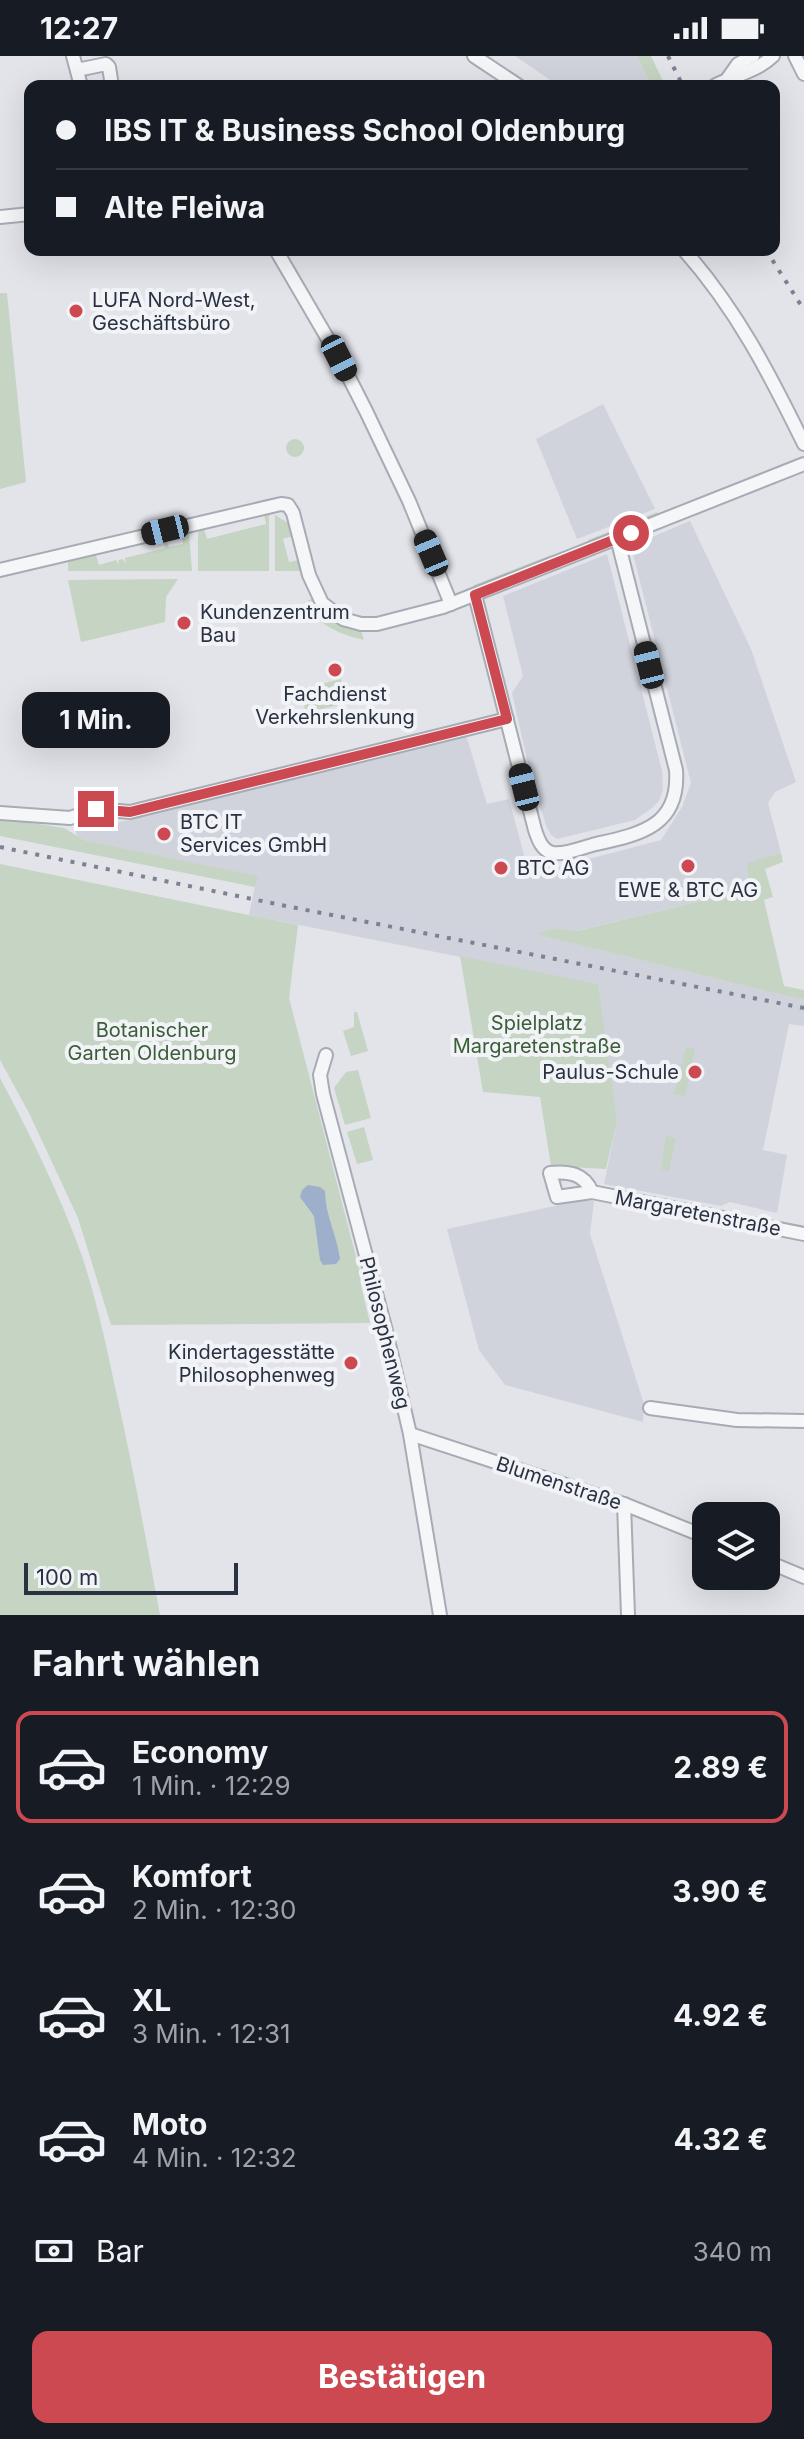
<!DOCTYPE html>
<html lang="de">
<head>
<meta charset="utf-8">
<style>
  :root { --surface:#171b24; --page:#242831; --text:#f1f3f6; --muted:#9ea1a6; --line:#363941; --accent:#cd4951 }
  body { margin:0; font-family:Inter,sans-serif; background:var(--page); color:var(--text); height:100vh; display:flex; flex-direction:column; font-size:30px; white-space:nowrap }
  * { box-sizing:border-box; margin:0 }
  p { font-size:26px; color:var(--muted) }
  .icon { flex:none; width:44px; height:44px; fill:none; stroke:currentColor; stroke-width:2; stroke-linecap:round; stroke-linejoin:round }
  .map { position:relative; height:1559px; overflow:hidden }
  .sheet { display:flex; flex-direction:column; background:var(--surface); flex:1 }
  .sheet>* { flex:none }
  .guide { position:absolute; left:24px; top:24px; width:756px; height:176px; border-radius:16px; box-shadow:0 8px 32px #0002; display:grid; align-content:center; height:176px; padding:0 32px; background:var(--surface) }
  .fabs { position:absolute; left:692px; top:1446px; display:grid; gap:16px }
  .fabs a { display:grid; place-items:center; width:88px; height:88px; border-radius:16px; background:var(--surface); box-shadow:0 8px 32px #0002; font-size:40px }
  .scale { position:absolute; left:24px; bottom:20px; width:214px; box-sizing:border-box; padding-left:8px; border:4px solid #2a3142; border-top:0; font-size:22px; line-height:28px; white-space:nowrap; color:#2a3142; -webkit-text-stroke:6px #f1f3f7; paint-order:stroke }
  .end { position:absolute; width:36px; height:36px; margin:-18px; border:10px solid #cd4951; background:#fff; box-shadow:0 0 0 4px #fff }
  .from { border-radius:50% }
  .bubble { position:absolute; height:56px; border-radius:16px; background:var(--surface); box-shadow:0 8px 32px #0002; font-size:26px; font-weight:700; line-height:56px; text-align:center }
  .car { position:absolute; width:24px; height:48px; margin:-24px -12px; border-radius:10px; box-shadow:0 0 6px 2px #0007; background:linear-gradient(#222 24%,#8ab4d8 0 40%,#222 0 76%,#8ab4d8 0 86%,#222 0) }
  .guide b { display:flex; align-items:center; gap:28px; height:76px; font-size:30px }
  .guide b+b { border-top:2px solid var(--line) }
  .guide i { width:20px; height:20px; background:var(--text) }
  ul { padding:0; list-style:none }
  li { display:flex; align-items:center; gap:24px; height:112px; margin:0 16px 12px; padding:0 16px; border:4px solid transparent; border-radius:16px }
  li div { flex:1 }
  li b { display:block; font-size:30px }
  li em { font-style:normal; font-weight:700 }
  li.current { border-color:var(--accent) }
  li>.icon { width:72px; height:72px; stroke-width:1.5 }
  h2 { padding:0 32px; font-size:36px; line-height:96px }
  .pay { display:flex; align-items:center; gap:20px; height:88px; padding:0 32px; font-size:30px }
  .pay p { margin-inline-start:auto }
  .primary-button { display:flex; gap:16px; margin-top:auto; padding:16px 32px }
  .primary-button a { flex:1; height:92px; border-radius:16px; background:var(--accent); color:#fff; font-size:32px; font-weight:700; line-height:92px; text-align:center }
  .status { display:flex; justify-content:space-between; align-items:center; height:56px; padding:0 40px; background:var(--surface); direction:ltr }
  .status svg { height:22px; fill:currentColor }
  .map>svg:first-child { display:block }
</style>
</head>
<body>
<div class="status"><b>12:27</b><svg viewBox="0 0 49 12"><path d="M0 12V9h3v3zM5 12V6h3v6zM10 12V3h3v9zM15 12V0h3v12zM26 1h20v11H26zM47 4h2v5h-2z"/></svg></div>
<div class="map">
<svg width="804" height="1559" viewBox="0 0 804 1559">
  <rect width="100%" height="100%" fill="#e2e4ea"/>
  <!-- built -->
  <g fill="#d0d3dc">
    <path d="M 515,0 L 637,0 L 651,30 L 559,30 Z"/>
    <path d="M 603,348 L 655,453 L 577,483 L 536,383 Z"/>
    <path d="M 690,465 L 751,593 L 796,726 L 775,736 L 768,747 L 781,797 L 748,807 L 750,833 L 576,875 L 555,872 L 537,878 L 804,944 L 804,970 L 789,968 L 763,1094 L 787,1099 L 777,1157 L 730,1146 L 721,1150 L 604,1128 L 617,1065 L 597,928 L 249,859 L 257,820 L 84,784 L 78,781 L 75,774 L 130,764 L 466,679 L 487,748 L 509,743 L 525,803 L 558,811 L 661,784 L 682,751 L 691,727 L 631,490 Z"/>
    <path d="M 607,498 L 662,715 L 663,734 L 659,745 L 652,752 L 635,764 L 557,783 L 551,779 L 546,770 L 527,703 L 512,637 L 523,620 L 503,540 Z"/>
    <path d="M 583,1144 L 594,1145 L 590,1178 L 644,1348 L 643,1366 L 505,1329 L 479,1294 L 447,1173 Z"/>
  </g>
  <!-- green -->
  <g fill="#c6d4c3">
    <path d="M 637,0 L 651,0 L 664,27 L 651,30 Z"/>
    <path d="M 0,237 L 7,237 L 26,426 L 0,433 Z"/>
    <circle cx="295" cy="392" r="9"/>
    <path d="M 657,456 L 658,459 L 589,487 L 588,484 Z"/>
    <path d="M 264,458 L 269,458 L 269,515 L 198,515 L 198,474 L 204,472 L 207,483 L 266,468 Z"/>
    <path d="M 275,459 L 288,467 L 293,480 L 283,483 L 289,506 L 299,504 L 302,515 L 275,515 Z"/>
    <path d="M 189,476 L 192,515 L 68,515 L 68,506 L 96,499 L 99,509 L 116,504 L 119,509 L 118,504 L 123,503 L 126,508 L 125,502 L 165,492 L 163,482 L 166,482 L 169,491 L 183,488 L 181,478 Z"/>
    <path d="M 551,499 L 552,502 L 471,534 L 474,529 Z"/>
    <path d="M 178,523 L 166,541 L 165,566 L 81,586 L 68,524 Z"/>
    <path d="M 313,542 C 324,560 340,571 361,575 L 364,584 C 338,578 319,569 304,547 Z"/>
    <path d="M 341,623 L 347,647 L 306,657 L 300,633 Z"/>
    <path d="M 0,762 L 64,772 L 84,784 L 258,820 L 255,831 L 0,780 Z"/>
    <path d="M 781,797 L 783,806 L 765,813 L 773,841 L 764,844 L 784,930 L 804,934 L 804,944 L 536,878 L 555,872 L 577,875 L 750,833 L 747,807 Z"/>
    <path d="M 0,808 L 298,869 L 289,942 L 362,1224 L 360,1225 L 370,1267 L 111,1269 L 78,1162 L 29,1057 L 0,1004 Z"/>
    <path d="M 460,900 L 598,928 L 617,1065 L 606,1113 L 551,1110 L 540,1041 L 483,1036 Z"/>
    <path d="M 354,956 L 357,956 L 368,995 L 351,1000 L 343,975 L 354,971 Z"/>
    <path d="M 686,991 L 695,993 L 685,1040 L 674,1038 Z"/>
    <path d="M 358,1014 L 371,1062 L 345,1069 L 334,1032 L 346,1016 Z"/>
    <path d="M 0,1022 C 31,1080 60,1139 82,1200 C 96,1243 106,1287 115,1331 C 132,1406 146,1483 160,1559 L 0,1559 Z"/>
    <path d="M 364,1071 L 373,1104 L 357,1108 L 347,1076 Z"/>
    <path d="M 666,1080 L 676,1082 L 669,1115 L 661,1113 Z"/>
  </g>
  <!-- water -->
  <path fill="#9dafca" d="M 308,1129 L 320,1131 L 325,1135 C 325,1159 337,1179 340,1203 L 336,1208 L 323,1209 L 320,1204 L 314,1160 L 300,1141 L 302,1134 Z"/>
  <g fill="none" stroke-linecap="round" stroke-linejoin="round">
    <defs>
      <g id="minor">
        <path d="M 73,0 L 81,30"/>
        <path d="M 474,0 L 519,30"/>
        <path d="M 795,0 L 804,18"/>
        <path d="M 77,14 L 106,8 L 109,11 L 112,30"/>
        <path d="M 728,22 L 738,8 L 753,0"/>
        <path d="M 714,30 C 733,20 756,16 773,0"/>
        <path d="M 0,161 L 30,158"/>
        <path d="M 276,194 L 339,302 L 366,355 L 409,445 L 451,548"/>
        <path d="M 684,194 C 737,254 769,317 804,388"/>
        <path d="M 0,514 L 281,448 L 288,449 L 293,457 L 309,519 L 322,547 L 343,563 L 361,568 L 377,568 L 443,551 L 804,408"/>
        <path d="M 475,539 L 535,774 C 538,783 542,795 553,797 C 566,799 583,791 596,788 C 641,778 680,770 676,714 L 617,482"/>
        <path d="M 0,757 L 70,762 L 96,753 L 130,756 L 507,663"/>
        <path d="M 326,999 L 320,1019 L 323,1038 L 385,1271 L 410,1378 L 440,1559"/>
        <path d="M 592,1136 C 584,1117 568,1115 550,1117 L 557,1141 L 592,1136 L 804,1178"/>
        <path d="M 650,1352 L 737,1364 L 804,1365"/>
        <path d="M 410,1378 L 624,1448 L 706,1481"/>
        <path d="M 624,1448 L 628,1559"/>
        <path d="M 766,1505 L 804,1521"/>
      </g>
    </defs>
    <!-- minor casing -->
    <use href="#minor" stroke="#a7abb4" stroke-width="16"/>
    <!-- minor -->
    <use href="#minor" stroke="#f5f6f8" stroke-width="12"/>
    <!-- rail -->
    <g stroke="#7b8294" stroke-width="4" stroke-dasharray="4 8" stroke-linecap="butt">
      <path d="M 668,0 L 683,30"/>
      <path d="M 766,194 L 804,254"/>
      <path d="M 0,791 L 286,850 L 804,952"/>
    </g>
  </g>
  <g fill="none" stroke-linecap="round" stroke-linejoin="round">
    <!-- route -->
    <path stroke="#cd4951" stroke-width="10" d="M 96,753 L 130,756 L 507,663 L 475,539 L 631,477"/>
  </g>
  <!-- markers -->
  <g fill="#cd4951" stroke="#f1f3f7" stroke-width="3">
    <circle cx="76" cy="255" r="8"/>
    <circle cx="184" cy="567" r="8"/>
    <circle cx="335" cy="614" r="8"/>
    <circle cx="164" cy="778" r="8"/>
    <circle cx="688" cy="810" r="8"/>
    <circle cx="501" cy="812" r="8"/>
    <circle cx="695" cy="1016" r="8"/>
    <circle cx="351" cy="1307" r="8"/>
  </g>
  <g text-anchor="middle" stroke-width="8" stroke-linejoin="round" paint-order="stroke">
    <!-- poi labels -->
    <g font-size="20" fill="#2a3142" stroke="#f1f3f7" text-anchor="start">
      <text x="92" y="251">LUFA Nord-West,<tspan x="92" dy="23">Geschäftsbüro</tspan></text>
      <text x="200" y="563">Kundenzentrum<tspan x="200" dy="23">Bau</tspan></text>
      <text x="335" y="645" text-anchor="middle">Fachdienst<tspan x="335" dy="23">Verkehrslenkung</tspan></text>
      <text x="180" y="773">BTC IT<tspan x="180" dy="23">Services GmbH</tspan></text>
      <text x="517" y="819">BTC AG</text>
      <text x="688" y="841" text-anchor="middle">EWE &amp; BTC AG</text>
      <text x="679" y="1023" text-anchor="end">Paulus-Schule</text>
      <text x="335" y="1303" text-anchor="end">Kindertagesstätte<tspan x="335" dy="23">Philosophenweg</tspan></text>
    </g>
    <!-- park labels -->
    <g font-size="20" fill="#3b5d37" stroke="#f1f3f7">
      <text x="537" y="974">Spielplatz<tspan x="537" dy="23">Margaretenstraße</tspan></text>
      <text x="152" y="981">Botanischer<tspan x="152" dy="23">Garten Oldenburg</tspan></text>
    </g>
    <!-- street labels -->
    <g font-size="20" fill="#2a3142" stroke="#f1f3f7">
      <text transform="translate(698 1157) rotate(11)" y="7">Margaretenstraße</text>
      <text transform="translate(385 1277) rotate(76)" y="7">Philosophenweg</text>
      <text transform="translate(559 1427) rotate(18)" y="7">Blumenstraße</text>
    </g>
  </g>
</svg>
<div class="fabs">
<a><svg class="icon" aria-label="layers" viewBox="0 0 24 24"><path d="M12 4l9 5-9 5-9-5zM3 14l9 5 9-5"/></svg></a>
</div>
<div class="scale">100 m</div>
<i class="end from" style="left:631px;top:477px"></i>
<i class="end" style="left:96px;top:753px"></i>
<div class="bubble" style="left:22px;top:636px;width:148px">1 Min.</div>
<i class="car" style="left:339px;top:302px;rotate:153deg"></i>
<i class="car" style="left:165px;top:474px;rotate:256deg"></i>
<i class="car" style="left:431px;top:497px;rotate:337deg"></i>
<i class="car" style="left:649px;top:609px;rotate:346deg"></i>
<i class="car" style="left:524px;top:731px;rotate:346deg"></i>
<div class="guide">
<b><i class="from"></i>IBS IT &amp; Business School Oldenburg</b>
<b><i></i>Alte Fleiwa</b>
</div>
</div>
<section class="sheet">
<h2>Fahrt wählen</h2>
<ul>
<li class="current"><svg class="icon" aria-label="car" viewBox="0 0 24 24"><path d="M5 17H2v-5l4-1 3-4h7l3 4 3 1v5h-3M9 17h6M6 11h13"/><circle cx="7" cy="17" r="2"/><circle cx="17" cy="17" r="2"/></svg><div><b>Economy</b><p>1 Min. · 12:29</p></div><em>2.89 €</em></li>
<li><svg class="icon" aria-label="car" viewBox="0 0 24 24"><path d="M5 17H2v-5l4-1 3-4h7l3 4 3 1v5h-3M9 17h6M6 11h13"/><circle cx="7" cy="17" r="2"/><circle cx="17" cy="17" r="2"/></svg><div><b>Komfort</b><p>2 Min. · 12:30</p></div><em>3.90 €</em></li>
<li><svg class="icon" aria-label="car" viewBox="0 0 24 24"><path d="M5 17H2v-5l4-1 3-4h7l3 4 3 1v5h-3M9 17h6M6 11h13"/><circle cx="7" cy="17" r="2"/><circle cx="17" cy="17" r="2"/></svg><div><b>XL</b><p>3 Min. · 12:31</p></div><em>4.92 €</em></li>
<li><svg class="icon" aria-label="car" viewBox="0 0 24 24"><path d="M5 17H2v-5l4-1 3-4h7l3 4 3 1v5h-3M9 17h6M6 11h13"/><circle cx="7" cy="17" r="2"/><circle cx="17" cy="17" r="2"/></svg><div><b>Moto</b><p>4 Min. · 12:32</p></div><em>4.32 €</em></li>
</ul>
<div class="pay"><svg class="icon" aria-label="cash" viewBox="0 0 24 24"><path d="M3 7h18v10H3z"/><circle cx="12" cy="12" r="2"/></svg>Bar<p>340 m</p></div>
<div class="primary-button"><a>Bestätigen</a></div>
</section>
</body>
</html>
